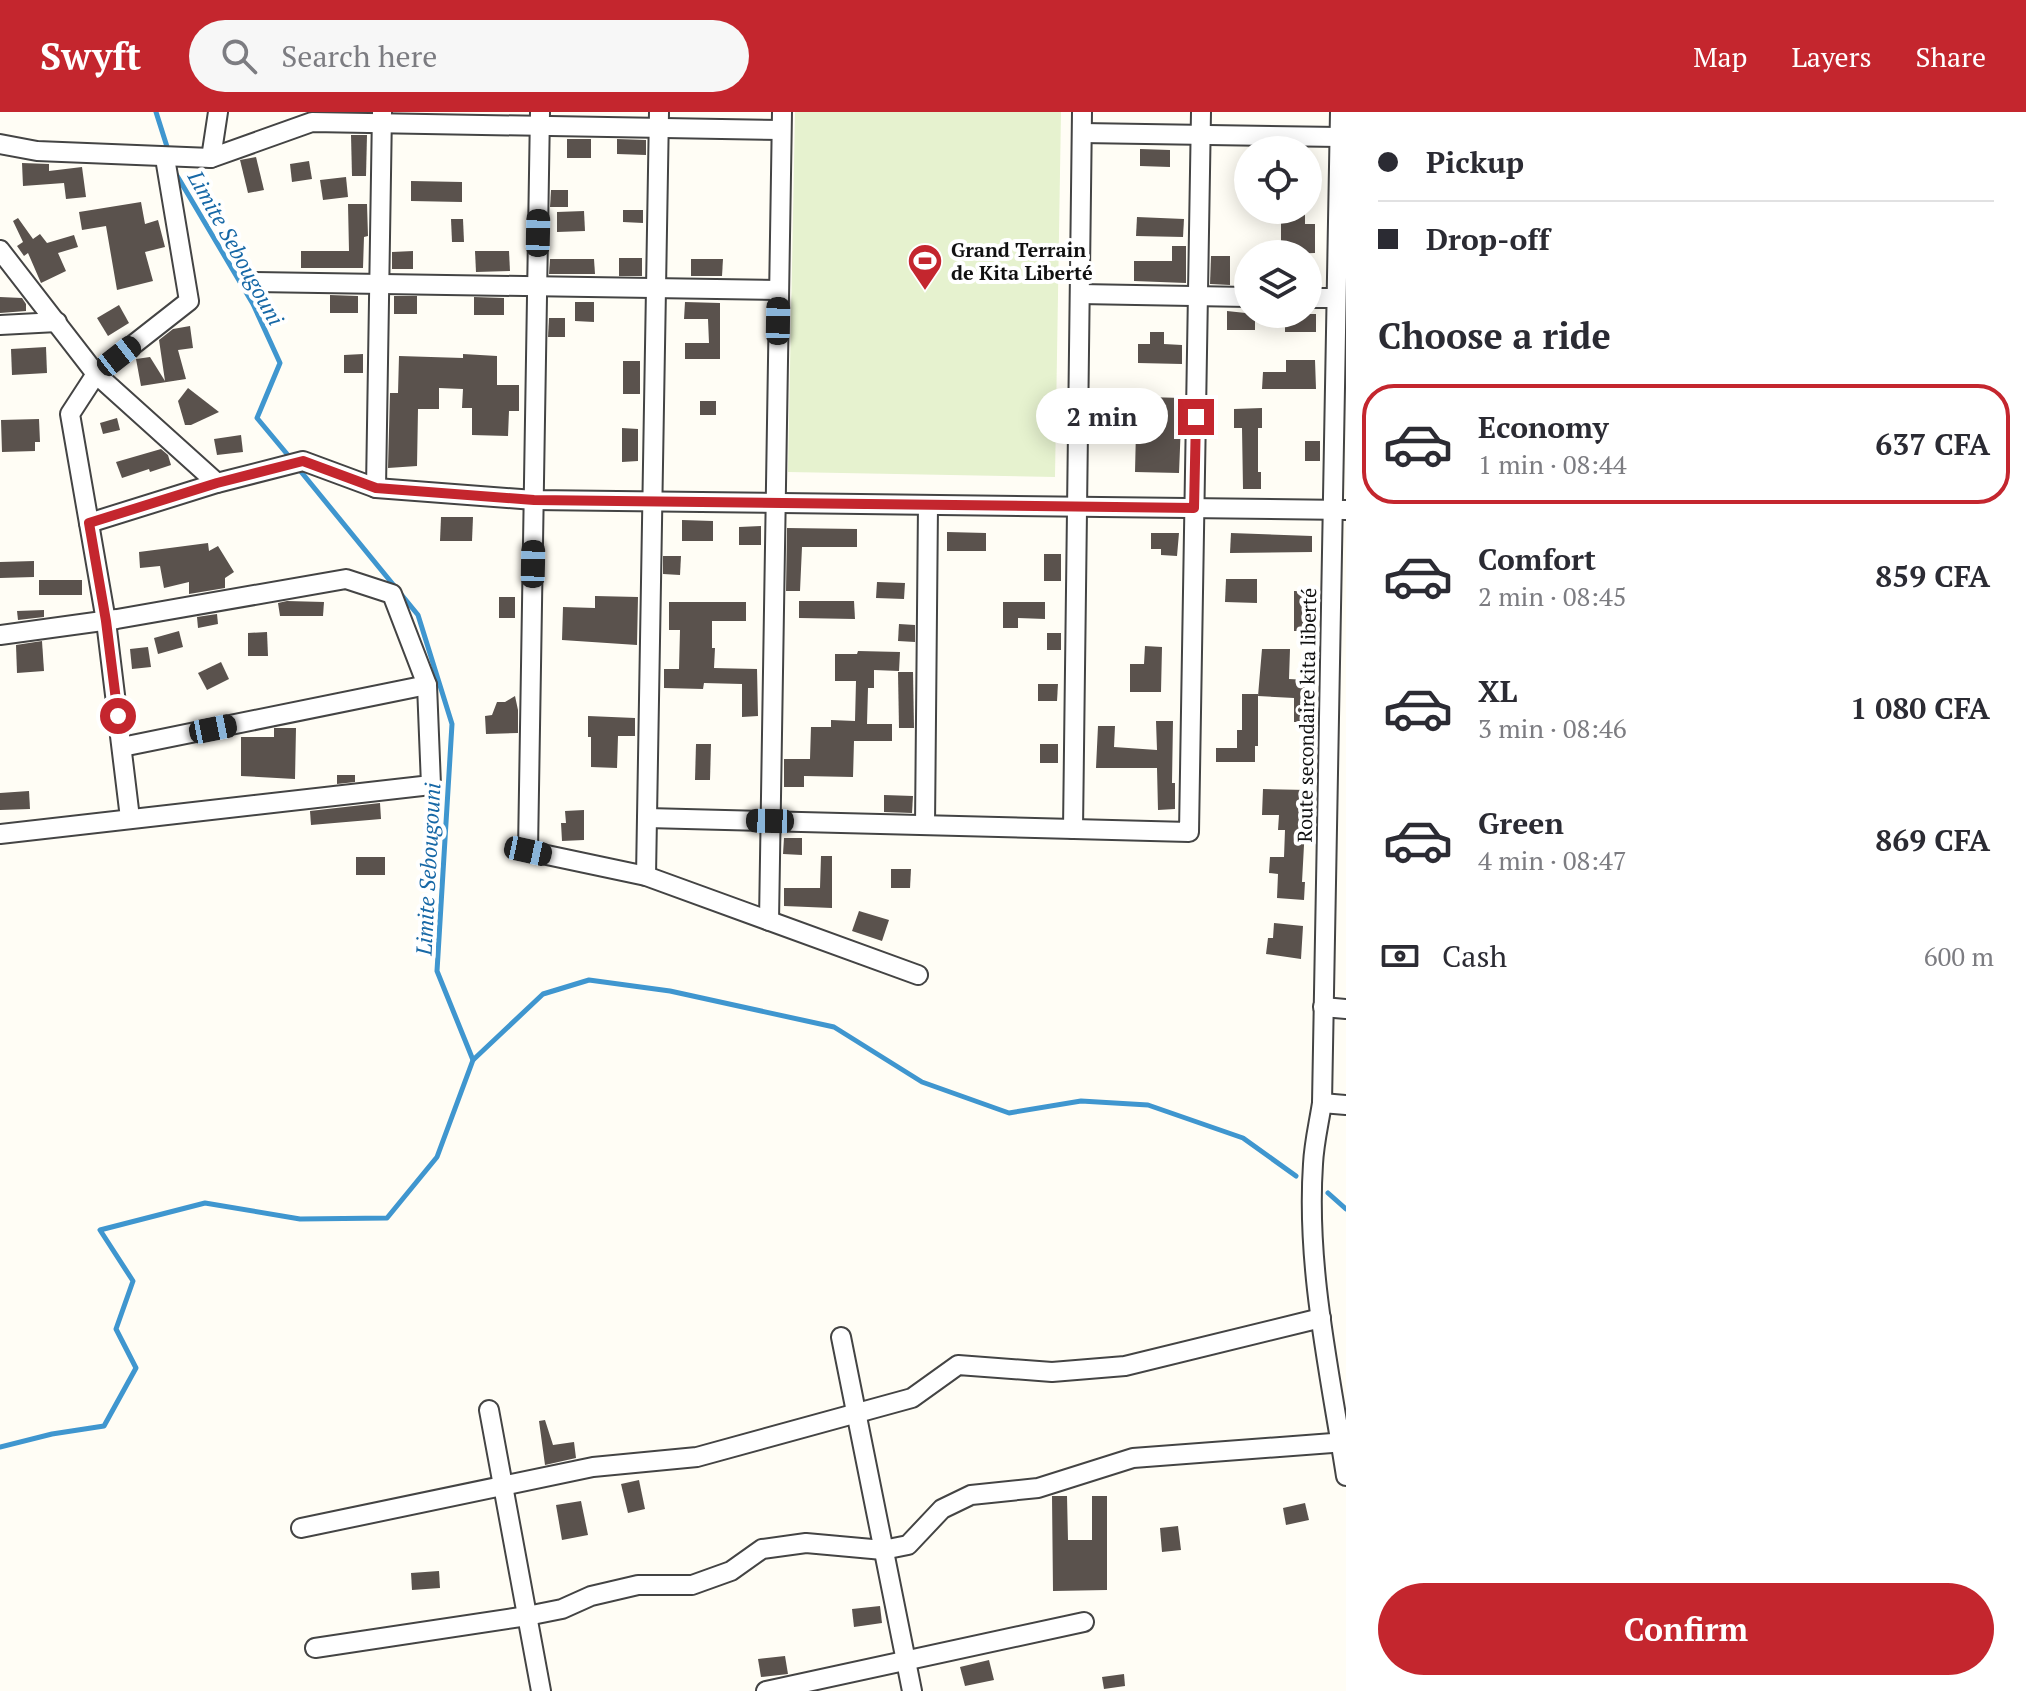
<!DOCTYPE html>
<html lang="en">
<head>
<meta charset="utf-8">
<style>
  :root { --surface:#fff; --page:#f7f7f7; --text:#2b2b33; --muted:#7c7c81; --line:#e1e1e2; --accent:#c4262e }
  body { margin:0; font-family:"PT Serif",serif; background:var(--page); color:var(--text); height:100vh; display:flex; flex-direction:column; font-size:30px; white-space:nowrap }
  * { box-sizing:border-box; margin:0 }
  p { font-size:26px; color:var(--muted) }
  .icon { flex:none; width:44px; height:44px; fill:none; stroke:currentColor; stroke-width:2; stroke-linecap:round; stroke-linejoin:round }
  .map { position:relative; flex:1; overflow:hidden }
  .drawer { display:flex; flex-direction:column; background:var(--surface); width:680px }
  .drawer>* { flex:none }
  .guide { display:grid; align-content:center; height:176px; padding:0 32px; background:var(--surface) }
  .controls { position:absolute; left:1234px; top:24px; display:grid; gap:16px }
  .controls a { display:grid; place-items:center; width:88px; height:88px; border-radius:50%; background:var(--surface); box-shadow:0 4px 20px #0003; font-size:40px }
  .end { position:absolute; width:36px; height:36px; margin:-18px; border:10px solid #c4262e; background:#fff; box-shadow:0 0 0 4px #fff }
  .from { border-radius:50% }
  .bubble { position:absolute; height:56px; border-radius:28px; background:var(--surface); box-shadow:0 4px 20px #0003; font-size:26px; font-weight:700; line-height:56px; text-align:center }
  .car { position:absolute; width:24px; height:48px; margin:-24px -12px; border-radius:10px; box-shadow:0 0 6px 2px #0007; background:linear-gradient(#222 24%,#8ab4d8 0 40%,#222 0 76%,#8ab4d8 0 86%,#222 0) }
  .guide b { display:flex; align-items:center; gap:28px; height:76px; font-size:30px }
  .guide b+b { border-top:2px solid var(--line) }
  .guide i { width:20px; height:20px; background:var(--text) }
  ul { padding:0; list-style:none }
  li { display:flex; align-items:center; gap:24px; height:120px; margin:0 16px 12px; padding:0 16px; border:4px solid transparent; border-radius:32px }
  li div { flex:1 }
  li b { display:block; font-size:30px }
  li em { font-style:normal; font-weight:700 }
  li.selected { border-color:var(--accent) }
  li>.icon { width:72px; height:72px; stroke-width:1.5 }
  h2 { padding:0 32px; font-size:36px; line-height:96px }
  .pay { display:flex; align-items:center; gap:20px; height:88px; padding:0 32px; font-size:30px }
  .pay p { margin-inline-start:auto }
  .cta { display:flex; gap:16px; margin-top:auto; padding:16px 32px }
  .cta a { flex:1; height:92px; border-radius:48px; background:var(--accent); color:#fff; font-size:32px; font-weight:700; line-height:92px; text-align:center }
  header { display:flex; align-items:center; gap:48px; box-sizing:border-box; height:112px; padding:0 40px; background:var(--accent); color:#fff }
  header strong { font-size:38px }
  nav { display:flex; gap:44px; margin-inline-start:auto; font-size:28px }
  .search { width:560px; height:72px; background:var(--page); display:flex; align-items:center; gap:20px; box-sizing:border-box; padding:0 28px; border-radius:44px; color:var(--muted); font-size:30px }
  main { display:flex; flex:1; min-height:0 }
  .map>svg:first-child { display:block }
</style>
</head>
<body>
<header>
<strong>Swyft</strong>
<div class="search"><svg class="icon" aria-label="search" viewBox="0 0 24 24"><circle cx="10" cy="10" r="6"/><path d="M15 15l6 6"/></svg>Search here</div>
<nav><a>Map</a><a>Layers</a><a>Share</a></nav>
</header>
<main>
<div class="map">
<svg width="1346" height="1579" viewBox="0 0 1346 1579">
  <rect width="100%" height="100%" fill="#fffdf5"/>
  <!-- pitch -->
  <path fill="#e6f2cf" d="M 795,0 L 1061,0 L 1055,365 L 788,360 Z"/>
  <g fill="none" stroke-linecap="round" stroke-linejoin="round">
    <!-- stream -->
    <g stroke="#3f96cf" stroke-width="5">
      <path d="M 156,0 L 169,41"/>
      <path d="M 176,62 L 253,192 L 280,251 L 257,306 L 292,348"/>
      <path d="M 473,948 L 543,882 L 589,868 L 670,879 L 834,915 L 922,970 L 1009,1001 L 1081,989 L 1148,993 L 1243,1026 L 1296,1064"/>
      <path d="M 1328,1081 L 1346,1097"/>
      <path d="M 0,1335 L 52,1322 L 104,1314 L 136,1256 L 116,1217 L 133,1169 L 100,1118 L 205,1091 L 300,1107 L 387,1106 L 437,1045 L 473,948 L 437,859 L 452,612 L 418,503 L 298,356"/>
    </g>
  </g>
  <!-- building -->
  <g fill="#5a524d">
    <path d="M 351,23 L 367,23 L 366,64 L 352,64 Z"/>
    <rect x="567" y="27" width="24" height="19"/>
    <path d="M 617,27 L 646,28 L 646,43 L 617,42 Z"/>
    <path d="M 1140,37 L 1170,38 L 1170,55 L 1140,54 Z"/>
    <path d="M 256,45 L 264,78 L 248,81 L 240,48 Z"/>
    <path d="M 309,49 L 312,67 L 292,70 L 290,52 Z"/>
    <path d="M 22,51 L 49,52 L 49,59 L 82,55 L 86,85 L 66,87 L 64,71 L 23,74 Z"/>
    <path d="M 346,65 L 348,85 L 323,88 L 320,68 Z"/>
    <path d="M 411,69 L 462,70 L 462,90 L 411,89 Z"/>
    <path d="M 551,78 L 568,78 L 568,95 L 550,95 Z"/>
    <path d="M 141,90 L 145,112 L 158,108 L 165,135 L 145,140 L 153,169 L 117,178 L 106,114 L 82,118 L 79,100 Z"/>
    <path d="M 348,92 L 367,92 L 368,124 L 364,125 L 363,156 L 301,156 L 301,139 L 349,139 Z"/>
    <path d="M 623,98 L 643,98 L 643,111 L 623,110 Z"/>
    <path d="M 1281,98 L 1305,98 L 1305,112 L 1315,112 L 1315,141 L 1281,142 Z"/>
    <path d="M 584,99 L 585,119 L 557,120 L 557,100 Z"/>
    <path d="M 1137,105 L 1184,107 L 1183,125 L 1136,124 Z"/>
    <path d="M 18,106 L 33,127 L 40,122 L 47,131 L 74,123 L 78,135 L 58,141 L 66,159 L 41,171 L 28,141 L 24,144 L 17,134 L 23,130 L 13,109 Z"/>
    <path d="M 451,107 L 463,107 L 464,130 L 452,130 Z"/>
    <path d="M 1172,134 L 1186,134 L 1186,171 L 1134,169 L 1134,149 L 1172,149 Z"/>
    <path d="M 413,139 L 413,157 L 392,157 L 392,140 Z"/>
    <path d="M 475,139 L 509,139 L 510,159 L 476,160 Z"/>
    <path d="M 1211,144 L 1230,144 L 1230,173 L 1210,172 Z"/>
    <rect x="619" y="146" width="23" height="18"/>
    <path d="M 550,147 L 594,147 L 595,162 L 549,162 Z"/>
    <path d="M 691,147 L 723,147 L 722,164 L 691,164 Z"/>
    <path d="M 330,183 L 358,184 L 358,201 L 330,201 Z"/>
    <rect x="394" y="184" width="23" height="18"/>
    <path d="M 0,185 L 22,186 L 26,192 L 26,199 L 0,201 Z"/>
    <path d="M 474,185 L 504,186 L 504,203 L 474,203 Z"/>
    <path d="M 575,190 L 594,190 L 594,210 L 575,209 Z"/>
    <path d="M 685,190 L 720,191 L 720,247 L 685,247 L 685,231 L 709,231 L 708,207 L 684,207 Z"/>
    <path d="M 119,193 L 129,211 L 108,224 L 97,206 Z"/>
    <path d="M 1227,199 L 1255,202 L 1255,218 L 1227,218 Z"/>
    <rect x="1285" y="202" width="31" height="18"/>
    <path d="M 549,206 L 565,206 L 565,225 L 548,225 Z"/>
    <path d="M 190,214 L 193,236 L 178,238 L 186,267 L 141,274 L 136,247 L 150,245 L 165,269 L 159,228 L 173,217 Z"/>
    <path d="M 1150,220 L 1164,220 L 1164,232 L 1182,233 L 1182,252 L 1138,251 L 1138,232 L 1150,232 Z"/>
    <path d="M 46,235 L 47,261 L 12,263 L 11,237 Z"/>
    <path d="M 363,242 L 363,261 L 344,261 L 344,243 Z"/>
    <path d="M 463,242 L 497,244 L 497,273 L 519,273 L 519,299 L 509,299 L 508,324 L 472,323 L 472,296 L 462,296 L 463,277 L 439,276 L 439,297 L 418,297 L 417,354 L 388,356 L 390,281 L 398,281 L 399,244 L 463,246 Z"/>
    <path d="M 1286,248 L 1315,248 L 1316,277 L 1262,277 L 1263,260 L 1286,260 Z"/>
    <rect x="623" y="249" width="17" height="33"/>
    <path d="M 188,276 L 219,300 L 191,313 L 185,313 L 178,289 Z"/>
    <path d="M 1147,285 L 1182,286 L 1179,361 L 1135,360 L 1136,318 L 1147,318 Z"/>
    <rect x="700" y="289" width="16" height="14"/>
    <path d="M 1262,296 L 1262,316 L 1258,316 L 1258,360 L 1261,360 L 1261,377 L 1243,377 L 1242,316 L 1234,316 L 1234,297 Z"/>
    <path d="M 117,306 L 120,318 L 103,322 L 100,311 Z"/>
    <path d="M 39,307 L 40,330 L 35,330 L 35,339 L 2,340 L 1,308 Z"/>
    <path d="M 622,316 L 638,317 L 638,349 L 622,350 Z"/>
    <path d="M 241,323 L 243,340 L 217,343 L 214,327 Z"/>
    <rect x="1305" y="329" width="15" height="20"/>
    <path d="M 161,337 L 168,343 L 171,353 L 150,360 L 149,357 L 122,366 L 116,350 Z"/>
    <path d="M 441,405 L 473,405 L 472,429 L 440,429 Z"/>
    <path d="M 682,408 L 713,409 L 713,429 L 682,429 Z"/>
    <path d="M 761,414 L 761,433 L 739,433 L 739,415 Z"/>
    <path d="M 787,416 L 857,417 L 857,435 L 802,435 L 800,479 L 786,479 Z"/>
    <path d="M 947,420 L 986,421 L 986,439 L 947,439 Z"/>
    <path d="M 1151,421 L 1179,421 L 1177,444 L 1161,443 L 1161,437 L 1151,437 Z"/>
    <path d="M 1231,421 L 1312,424 L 1312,440 L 1230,441 Z"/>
    <path d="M 208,431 L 209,439 L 218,434 L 234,460 L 225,466 L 225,476 L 189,482 L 189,470 L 164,476 L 160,454 L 140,456 L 139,440 Z"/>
    <rect x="1044" y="442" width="17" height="27"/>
    <path d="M 663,444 L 681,444 L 680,463 L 663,462 Z"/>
    <path d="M 34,449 L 34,465 L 0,466 L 0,450 Z"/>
    <path d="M 1226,467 L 1257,467 L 1257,491 L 1225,490 Z"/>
    <rect x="39" y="468" width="43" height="15"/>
    <path d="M 877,470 L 905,471 L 904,487 L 876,486 Z"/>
    <path d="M 1294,479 L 1313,479 L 1312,519 L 1294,519 Z"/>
    <path d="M 595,484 L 638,485 L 637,533 L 562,528 L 563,495 L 595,496 Z"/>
    <rect x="499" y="485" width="16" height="21"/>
    <path d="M 287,489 L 324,490 L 323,504 L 280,504 L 278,491 Z"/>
    <path d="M 799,489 L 854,489 L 855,507 L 799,506 Z"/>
    <path d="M 669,490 L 746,490 L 746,509 L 712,509 L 712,536 L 715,536 L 714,556 L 757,557 L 758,604 L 742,605 L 742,572 L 704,571 L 703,577 L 664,576 L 664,557 L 679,557 L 680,518 L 669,518 Z"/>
    <path d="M 1003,490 L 1045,490 L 1045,507 L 1018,506 L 1018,516 L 1003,516 Z"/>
    <path d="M 44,498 L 44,505 L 18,508 L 17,499 Z"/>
    <path d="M 217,502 L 218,512 L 198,516 L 197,505 Z"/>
    <path d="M 899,512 L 915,513 L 915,530 L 898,529 Z"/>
    <path d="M 179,519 L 183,535 L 158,542 L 154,526 Z"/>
    <path d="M 267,520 L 268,544 L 248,544 L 248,521 Z"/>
    <rect x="1047" y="521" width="14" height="17"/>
    <path d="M 42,529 L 44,559 L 17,561 L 16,533 Z"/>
    <path d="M 1145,534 L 1162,535 L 1161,580 L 1130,580 L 1130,552 L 1144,552 Z"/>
    <path d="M 148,535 L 151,555 L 132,557 L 130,537 Z"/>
    <path d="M 1262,537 L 1290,537 L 1289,567 L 1308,568 L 1311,610 L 1294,610 L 1294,586 L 1258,584 Z"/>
    <path d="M 858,539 L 900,540 L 899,559 L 874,558 L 874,576 L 868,576 L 867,612 L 892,612 L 892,629 L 854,629 L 853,665 L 804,664 L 804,675 L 784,675 L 784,647 L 810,647 L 811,615 L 831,615 L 831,608 L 855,609 L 856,569 L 835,569 L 835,542 L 857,542 Z"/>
    <path d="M 221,550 L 229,567 L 207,578 L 198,561 Z"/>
    <path d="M 898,560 L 913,560 L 914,616 L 899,616 Z"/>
    <path d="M 1038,572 L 1058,572 L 1057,589 L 1038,589 Z"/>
    <path d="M 1242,582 L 1258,582 L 1258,634 L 1255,634 L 1255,650 L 1216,650 L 1216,636 L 1237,636 L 1237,618 L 1242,618 Z"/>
    <path d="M 515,584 L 518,598 L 518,621 L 486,622 L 485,604 L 492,603 L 497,590 L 505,590 Z"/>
    <path d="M 588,604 L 635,606 L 635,624 L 618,624 L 617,656 L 591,655 L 591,625 L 588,625 Z"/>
    <path d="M 1156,609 L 1173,609 L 1172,671 L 1175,671 L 1175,697 L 1158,698 L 1157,656 L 1096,656 L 1098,614 L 1115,614 L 1114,635 L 1157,638 Z"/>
    <path d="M 274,616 L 296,616 L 295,667 L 241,664 L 241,625 L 274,625 Z"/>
    <path d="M 696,632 L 711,632 L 710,668 L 695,668 Z"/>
    <rect x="1040" y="632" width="18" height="19"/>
    <path d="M 337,663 L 355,663 L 355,670 L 337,672 Z"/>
    <path d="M 1263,677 L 1307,678 L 1302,770 L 1305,770 L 1304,788 L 1277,786 L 1278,762 L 1269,761 L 1270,745 L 1284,745 L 1285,718 L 1278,718 L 1279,703 L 1262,703 Z"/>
    <path d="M 29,679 L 30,697 L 0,698 L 0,681 Z"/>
    <path d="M 884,683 L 913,684 L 912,701 L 884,700 Z"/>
    <path d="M 380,691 L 381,707 L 311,713 L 310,699 Z"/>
    <path d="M 584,698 L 584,728 L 562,729 L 561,711 L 566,711 L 565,699 Z"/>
    <path d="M 784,726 L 802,726 L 802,743 L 783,742 Z"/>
    <path d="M 821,744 L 832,744 L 832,796 L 784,794 L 784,776 L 820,776 Z"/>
    <rect x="356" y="745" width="29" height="18"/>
    <path d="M 891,757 L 911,757 L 910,776 L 891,776 Z"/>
    <path d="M 859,799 L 889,808 L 882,829 L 852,819 Z"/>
    <path d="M 1274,811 L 1303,814 L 1301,847 L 1266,842 L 1268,826 L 1273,826 Z"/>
    <path d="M 545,1308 L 553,1333 L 574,1330 L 576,1346 L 545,1353 L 539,1309 Z"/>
    <path d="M 639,1368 L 645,1397 L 628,1401 L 621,1372 Z"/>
    <path d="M 1052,1384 L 1067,1384 L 1068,1428 L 1092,1428 L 1092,1384 L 1107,1384 L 1107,1478 L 1053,1479 Z"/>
    <path d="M 581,1389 L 588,1423 L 562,1428 L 556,1393 Z"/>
    <path d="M 1305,1391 L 1309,1408 L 1286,1413 L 1283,1396 Z"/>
    <path d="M 1178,1414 L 1181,1438 L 1162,1440 L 1160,1416 Z"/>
    <path d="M 439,1459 L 440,1476 L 412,1478 L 411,1461 Z"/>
    <path d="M 880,1494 L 882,1511 L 854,1515 L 852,1497 Z"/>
    <path d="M 785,1544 L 788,1562 L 761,1565 L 758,1547 Z"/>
    <path d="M 989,1548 L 994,1568 L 965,1574 L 960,1555 Z"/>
    <path d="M 1124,1562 L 1125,1574 L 1104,1577 L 1102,1565 Z"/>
  </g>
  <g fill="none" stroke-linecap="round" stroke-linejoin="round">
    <defs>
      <g id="minor">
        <path d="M 540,0 L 528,739 L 646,764 L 918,863"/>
        <path d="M 1340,0 L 1322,991 C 1319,1011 1314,1031 1313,1052 C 1306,1156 1330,1261 1346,1364"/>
        <path d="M 1082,21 L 1339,25"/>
        <path d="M 0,32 L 37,39 L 211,46 L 312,10 L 781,18"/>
        <path d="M 211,46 L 218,0"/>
        <path d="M 0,138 L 96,262 L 217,371"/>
        <path d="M 255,170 L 779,178"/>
        <path d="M 1080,182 L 1248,185"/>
        <path d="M 1308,186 L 1336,186"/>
        <path d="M 0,213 L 57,210"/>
        <path d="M 376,376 L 382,0"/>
        <path d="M 89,411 L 217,371 L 303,349 L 376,376 L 534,388 L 1346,398"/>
        <path d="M 0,523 L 117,507 L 346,467 L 392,482 L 427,573 L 431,673 L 0,722"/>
        <path d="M 122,635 L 427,573"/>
        <path d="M 130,706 L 106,509 L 70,302 L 96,262 L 189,189 L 165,46"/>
        <path d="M 647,706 L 1189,720 L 1201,0"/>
        <path d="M 925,713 L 928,393"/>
        <path d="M 1073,717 L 1082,0"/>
        <path d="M 646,764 L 659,0"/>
        <path d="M 769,809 L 782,0"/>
        <path d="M 1323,895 L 1346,897"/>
        <path d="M 1322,991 L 1346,993"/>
        <path d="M 841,1225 L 912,1579"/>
        <path d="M 489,1298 L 541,1579"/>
        <path d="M 301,1416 L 593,1355 L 697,1345 L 912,1286 L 958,1253 L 1052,1260 L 1125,1254 L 1321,1206"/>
        <path d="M 315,1536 L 527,1504 L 562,1497 L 591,1484 L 638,1473 L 692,1473 L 731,1459 L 762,1437 L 806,1431 L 883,1438 L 908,1433 L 942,1397 L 971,1383 L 1038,1376 L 1133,1346 L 1346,1330"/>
        <path d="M 766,1579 L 1084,1510"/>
      </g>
    </defs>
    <!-- minor casing -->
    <use href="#minor" stroke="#444" stroke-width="22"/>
    <!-- minor -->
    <use href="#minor" stroke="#fff" stroke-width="18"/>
  </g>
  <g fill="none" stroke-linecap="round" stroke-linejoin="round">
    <!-- route -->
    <path stroke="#c4262e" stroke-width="10" d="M 118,604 L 106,509 L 89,411 L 217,371 L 303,349 L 376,376 L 534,388 L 1194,396 L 1196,305"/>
  </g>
  <!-- icons -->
  <defs>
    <symbol id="stadium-pin" viewBox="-11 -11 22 30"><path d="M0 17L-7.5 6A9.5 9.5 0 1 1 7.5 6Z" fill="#c4262e" stroke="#fff"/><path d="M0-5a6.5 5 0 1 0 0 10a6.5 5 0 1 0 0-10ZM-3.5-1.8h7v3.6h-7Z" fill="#fff"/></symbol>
  </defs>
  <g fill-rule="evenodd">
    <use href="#stadium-pin" x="905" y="129" width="40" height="54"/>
  </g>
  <g text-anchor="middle" stroke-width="8" stroke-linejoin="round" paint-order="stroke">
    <!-- poi labels -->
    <g font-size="20" font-weight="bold" fill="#111" stroke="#fff" text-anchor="start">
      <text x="951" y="145">Grand Terrain<tspan x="951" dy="23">de Kita Liberté</tspan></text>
    </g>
    <!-- street labels -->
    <g font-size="20" fill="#111" stroke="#fff">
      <text transform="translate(1307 603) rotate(-89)" y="7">Route secondaire kita liberté</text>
    </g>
    <!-- water labels -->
    <g font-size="22" font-style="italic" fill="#1768a6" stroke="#fff">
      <text transform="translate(236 136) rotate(61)" y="8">Limite Sebougouni</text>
      <text transform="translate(428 757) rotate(-87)" y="8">Limite Sebougouni</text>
    </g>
  </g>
</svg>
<div class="controls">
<a><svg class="icon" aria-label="locate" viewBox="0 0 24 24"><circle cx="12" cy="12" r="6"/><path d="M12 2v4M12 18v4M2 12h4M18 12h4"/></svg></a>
<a><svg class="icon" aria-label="layers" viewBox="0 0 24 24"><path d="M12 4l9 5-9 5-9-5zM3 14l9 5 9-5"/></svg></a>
</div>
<i class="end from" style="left:118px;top:604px"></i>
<i class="end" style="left:1196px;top:305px"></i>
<div class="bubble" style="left:1036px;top:276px;width:132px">2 min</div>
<i class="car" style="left:538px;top:121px;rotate:1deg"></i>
<i class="car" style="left:778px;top:209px;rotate:1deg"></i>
<i class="car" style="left:119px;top:244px;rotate:52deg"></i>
<i class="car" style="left:533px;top:452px;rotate:1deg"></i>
<i class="car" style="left:213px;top:617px;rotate:79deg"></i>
<i class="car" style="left:770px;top:709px;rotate:271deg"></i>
<i class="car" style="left:528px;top:739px;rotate:102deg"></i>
</div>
<section class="drawer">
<div class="guide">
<b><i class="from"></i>Pickup</b>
<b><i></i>Drop-off</b>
</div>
<h2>Choose a ride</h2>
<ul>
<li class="selected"><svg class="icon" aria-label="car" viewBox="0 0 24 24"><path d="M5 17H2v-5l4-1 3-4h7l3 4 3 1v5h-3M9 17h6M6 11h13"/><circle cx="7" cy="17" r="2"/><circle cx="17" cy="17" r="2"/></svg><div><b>Economy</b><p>1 min · 08:44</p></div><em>637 CFA</em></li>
<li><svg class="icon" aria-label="car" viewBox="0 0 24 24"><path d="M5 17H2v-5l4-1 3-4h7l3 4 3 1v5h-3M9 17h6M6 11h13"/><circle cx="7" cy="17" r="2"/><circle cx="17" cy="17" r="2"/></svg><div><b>Comfort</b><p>2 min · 08:45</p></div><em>859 CFA</em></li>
<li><svg class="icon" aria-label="car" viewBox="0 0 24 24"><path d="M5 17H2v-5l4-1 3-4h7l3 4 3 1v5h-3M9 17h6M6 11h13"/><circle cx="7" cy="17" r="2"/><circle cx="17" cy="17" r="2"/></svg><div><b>XL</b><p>3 min · 08:46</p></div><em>1 080 CFA</em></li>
<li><svg class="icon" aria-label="car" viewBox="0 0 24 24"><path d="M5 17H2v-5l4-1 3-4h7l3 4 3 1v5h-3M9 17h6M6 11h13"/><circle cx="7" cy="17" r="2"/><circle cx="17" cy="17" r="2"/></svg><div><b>Green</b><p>4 min · 08:47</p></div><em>869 CFA</em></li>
</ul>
<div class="pay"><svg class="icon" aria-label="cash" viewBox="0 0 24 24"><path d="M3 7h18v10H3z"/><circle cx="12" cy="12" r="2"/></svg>Cash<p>600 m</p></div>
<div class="cta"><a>Confirm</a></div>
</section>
</main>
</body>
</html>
